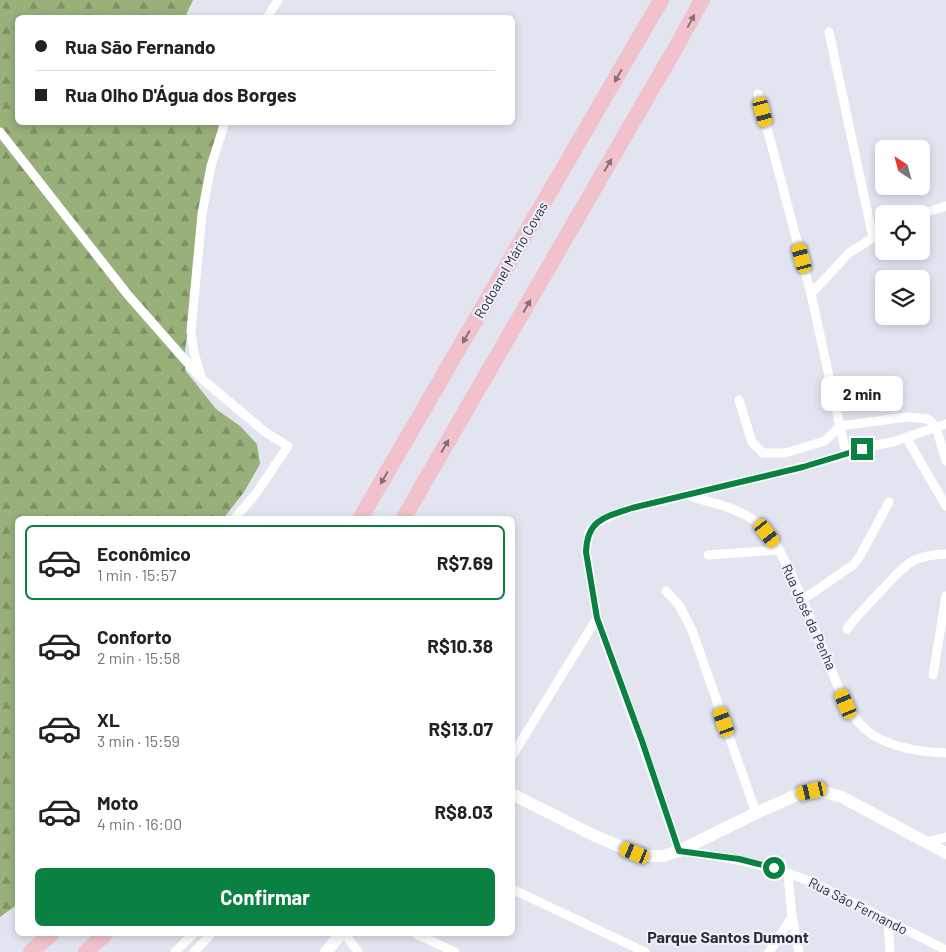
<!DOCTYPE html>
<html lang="pt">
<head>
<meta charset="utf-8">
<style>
  :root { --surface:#fff; --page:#f2f2f2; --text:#222; --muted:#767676; --line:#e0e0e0; --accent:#0b8043 }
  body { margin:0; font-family:Barlow,sans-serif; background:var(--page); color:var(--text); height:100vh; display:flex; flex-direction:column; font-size:19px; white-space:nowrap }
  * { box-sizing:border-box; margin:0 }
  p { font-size:16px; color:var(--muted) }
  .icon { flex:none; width:28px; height:28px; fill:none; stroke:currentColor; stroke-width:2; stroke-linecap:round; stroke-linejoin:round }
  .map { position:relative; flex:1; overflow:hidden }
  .side { position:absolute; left:15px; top:516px; width:500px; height:420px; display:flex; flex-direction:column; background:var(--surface); border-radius:8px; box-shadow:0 2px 8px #0003 }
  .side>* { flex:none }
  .top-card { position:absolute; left:15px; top:15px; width:500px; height:110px; border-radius:8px; box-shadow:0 2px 8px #0003; display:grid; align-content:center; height:110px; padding:0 20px; background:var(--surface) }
  .needle { width:32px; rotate:324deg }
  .controls { position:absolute; left:875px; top:140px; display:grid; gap:10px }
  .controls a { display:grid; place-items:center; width:55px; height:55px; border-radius:8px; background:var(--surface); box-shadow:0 2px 8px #0003; font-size:25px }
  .end { position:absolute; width:22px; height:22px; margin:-11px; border:6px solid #0b8043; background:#fff; box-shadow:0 0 0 2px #fff }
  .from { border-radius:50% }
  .bubble { position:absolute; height:35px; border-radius:8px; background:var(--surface); box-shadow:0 2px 8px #0003; font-size:16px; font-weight:700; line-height:35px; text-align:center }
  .car { position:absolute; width:15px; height:30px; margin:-15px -8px; border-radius:6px; box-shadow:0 0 4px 1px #0007; background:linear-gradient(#f5c518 24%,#345 0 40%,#f5c518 0 76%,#345 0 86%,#f5c518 0) }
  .top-card b { display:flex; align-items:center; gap:18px; height:48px; font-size:19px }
  .top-card b+b { border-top:1px solid var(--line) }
  .top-card i { width:12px; height:12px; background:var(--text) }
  ul { padding:9px 0 0; list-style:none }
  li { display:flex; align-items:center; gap:15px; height:75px; margin:0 10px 8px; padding:0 10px; border:2px solid transparent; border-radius:8px }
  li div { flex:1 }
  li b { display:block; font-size:19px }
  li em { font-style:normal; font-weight:700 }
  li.current { border-color:var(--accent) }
  li>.icon { width:45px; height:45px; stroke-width:1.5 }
  .action { display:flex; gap:10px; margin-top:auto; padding:10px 20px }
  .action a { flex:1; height:58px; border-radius:8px; background:var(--accent); color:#fff; font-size:20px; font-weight:700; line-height:58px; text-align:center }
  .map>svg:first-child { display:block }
</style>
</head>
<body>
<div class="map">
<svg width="946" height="952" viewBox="0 0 946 952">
  <defs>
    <pattern id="forest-firs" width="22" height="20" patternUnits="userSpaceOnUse" patternTransform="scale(1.25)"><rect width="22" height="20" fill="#99b07a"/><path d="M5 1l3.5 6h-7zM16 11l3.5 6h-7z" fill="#7d9065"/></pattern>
  </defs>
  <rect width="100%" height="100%" fill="#e2e5f0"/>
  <!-- forest -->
  <path fill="url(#forest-firs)" d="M 0,0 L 193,0 L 185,17 L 18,18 L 18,122 L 219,123 L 185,350 L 185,370 L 216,409 L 240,426 L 257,444 L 260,464 L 244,492 L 223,519 L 18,519 L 18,904 L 0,917 Z"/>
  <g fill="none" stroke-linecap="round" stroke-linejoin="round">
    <!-- street -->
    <g stroke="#fff" stroke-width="9">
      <path d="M 267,18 L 278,0"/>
      <path d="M 829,32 L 873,238"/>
      <path d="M 758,94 L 811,294 L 846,454"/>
      <path d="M 225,122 L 211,166 L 202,214 L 191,331 L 194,353 L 202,379 L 265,432 L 288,446 L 255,495 L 234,519"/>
      <path d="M 0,132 L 128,295 L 200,377"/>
      <path d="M 921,214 L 946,206"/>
      <path d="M 811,294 L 849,253 L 884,231"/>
      <path d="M 739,400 L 752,442 L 763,453 L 785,453 L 825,441 L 840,426 L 907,417 L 928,419 L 936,427 L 946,461"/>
      <path d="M 906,437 L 946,506"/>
      <path d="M 689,496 C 712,503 740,508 759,524 C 775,537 784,560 793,578 C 804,603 814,627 824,651 C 836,680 846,718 873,735 C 893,748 923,752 946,753"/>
      <path d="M 708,555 L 778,550"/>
      <path d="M 666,591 L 679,605 L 692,630 L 756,813"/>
      <path d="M 802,600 L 853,565 L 860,556 L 889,502"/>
      <path d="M 597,618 L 641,741 L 679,851 C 725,856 769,865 812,882 L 946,950"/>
      <path d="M 847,629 C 856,616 867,606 878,594 C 903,569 907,555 946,554"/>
      <path d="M 933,675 L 946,596"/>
      <path d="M 512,756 L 597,618 L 586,552 L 589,532 L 597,523 L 613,515 L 632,508 L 803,467 L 877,445 L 893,442 L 946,424"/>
      <path d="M 926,842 L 946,837"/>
      <path d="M 788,873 L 792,917 L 799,952"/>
      <path d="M 512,889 L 645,952"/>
      <path d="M 888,921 L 890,952"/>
      <path d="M 345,934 L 358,952"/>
      <path d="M 416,934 L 455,952"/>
      <path d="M 175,952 L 193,934"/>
      <path d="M 194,952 L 211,934"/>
      <path d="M 769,952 L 792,917"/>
    </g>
    <!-- secondary -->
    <g stroke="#fff" stroke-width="12">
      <path d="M 512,794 L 591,834 L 635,853 L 649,856 L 663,856 L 679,851 L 756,813 L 799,794 L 812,791 L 828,793 L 842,797 L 946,853"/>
      <path d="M 326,952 L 341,934"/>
    </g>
    <!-- highway -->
    <g stroke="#f1c2cb" stroke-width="16">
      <path d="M 360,519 L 661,0"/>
      <path d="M 403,519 L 679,42 L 702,0"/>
      <path d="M 31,952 L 51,934"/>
      <path d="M 86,952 L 105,934"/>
    </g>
  </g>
  <!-- one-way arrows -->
  <defs><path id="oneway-solid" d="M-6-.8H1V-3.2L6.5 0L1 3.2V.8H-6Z" transform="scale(1.25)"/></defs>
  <g fill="#857077">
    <use href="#oneway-solid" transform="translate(691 21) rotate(-62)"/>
    <use href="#oneway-solid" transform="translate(618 76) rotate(120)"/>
    <use href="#oneway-solid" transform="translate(608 165) rotate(-60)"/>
    <use href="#oneway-solid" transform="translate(527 306) rotate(-60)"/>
    <use href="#oneway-solid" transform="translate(466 337) rotate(120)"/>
    <use href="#oneway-solid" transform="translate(445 446) rotate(-60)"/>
    <use href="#oneway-solid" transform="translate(384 478) rotate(120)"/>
  </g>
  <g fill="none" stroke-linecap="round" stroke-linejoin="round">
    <!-- route -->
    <path stroke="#0b8043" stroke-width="6" d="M 774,868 L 739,859 L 679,851 L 642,741 L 597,618 L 586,552 C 587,520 604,517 632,508 L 803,467 L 862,449"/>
  </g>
  <g text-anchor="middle" stroke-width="4" stroke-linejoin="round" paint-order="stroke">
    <!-- street labels -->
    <g font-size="14" fill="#2c2d32" stroke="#eff2fe">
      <text transform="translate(511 260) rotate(-60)" y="5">Rodoanel Mário Covas</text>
      <text transform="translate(809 617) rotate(66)" y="5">Rua José da Penha</text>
      <text transform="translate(858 906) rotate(27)" y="5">Rua São Fernando</text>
    </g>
    <!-- quarter labels -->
    <g font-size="16" font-weight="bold" fill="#2c2d32" stroke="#eff2fe">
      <text x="728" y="943">Parque Santos Dumont</text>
    </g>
  </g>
</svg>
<div class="controls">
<a><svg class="needle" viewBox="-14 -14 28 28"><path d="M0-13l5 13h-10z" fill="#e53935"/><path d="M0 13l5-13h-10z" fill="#767676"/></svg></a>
<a><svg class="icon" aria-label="locate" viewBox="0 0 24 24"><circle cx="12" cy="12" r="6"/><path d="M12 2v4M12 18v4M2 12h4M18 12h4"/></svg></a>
<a><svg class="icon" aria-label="layers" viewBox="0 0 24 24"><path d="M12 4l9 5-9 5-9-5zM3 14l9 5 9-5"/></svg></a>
</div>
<i class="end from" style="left:774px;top:868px"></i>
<i class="end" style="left:862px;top:449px"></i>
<div class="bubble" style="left:821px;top:376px;width:82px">2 min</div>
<i class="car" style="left:763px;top:112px;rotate:165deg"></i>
<i class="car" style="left:802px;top:258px;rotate:345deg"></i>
<i class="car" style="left:767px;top:533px;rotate:142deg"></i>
<i class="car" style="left:846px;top:704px;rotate:337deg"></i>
<i class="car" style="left:724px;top:722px;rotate:340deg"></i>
<i class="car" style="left:812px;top:791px;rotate:257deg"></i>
<i class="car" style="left:635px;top:853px;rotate:292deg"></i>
<div class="top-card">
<b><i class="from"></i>Rua São Fernando</b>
<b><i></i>Rua Olho D'Água dos Borges</b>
</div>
<section class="side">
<ul>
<li class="current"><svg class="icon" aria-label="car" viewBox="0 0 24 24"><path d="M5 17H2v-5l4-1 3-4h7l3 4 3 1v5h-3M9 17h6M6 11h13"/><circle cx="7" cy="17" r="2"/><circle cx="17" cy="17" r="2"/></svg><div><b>Econômico</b><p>1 min · 15:57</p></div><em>R$7.69</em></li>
<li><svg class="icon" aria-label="car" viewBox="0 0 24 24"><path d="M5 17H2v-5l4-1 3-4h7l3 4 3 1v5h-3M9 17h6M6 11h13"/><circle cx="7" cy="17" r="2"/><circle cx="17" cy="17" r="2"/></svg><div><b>Conforto</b><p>2 min · 15:58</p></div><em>R$10.38</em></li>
<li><svg class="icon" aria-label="car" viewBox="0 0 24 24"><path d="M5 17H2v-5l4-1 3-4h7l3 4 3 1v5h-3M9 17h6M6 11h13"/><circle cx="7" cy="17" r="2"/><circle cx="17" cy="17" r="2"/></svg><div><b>XL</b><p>3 min · 15:59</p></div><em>R$13.07</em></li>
<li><svg class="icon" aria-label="car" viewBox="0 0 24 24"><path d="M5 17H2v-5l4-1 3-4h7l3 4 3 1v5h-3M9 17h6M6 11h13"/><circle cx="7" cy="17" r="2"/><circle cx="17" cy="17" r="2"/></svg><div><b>Moto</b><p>4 min · 16:00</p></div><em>R$8.03</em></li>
</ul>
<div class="action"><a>Confirmar</a></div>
</section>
</div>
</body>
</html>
